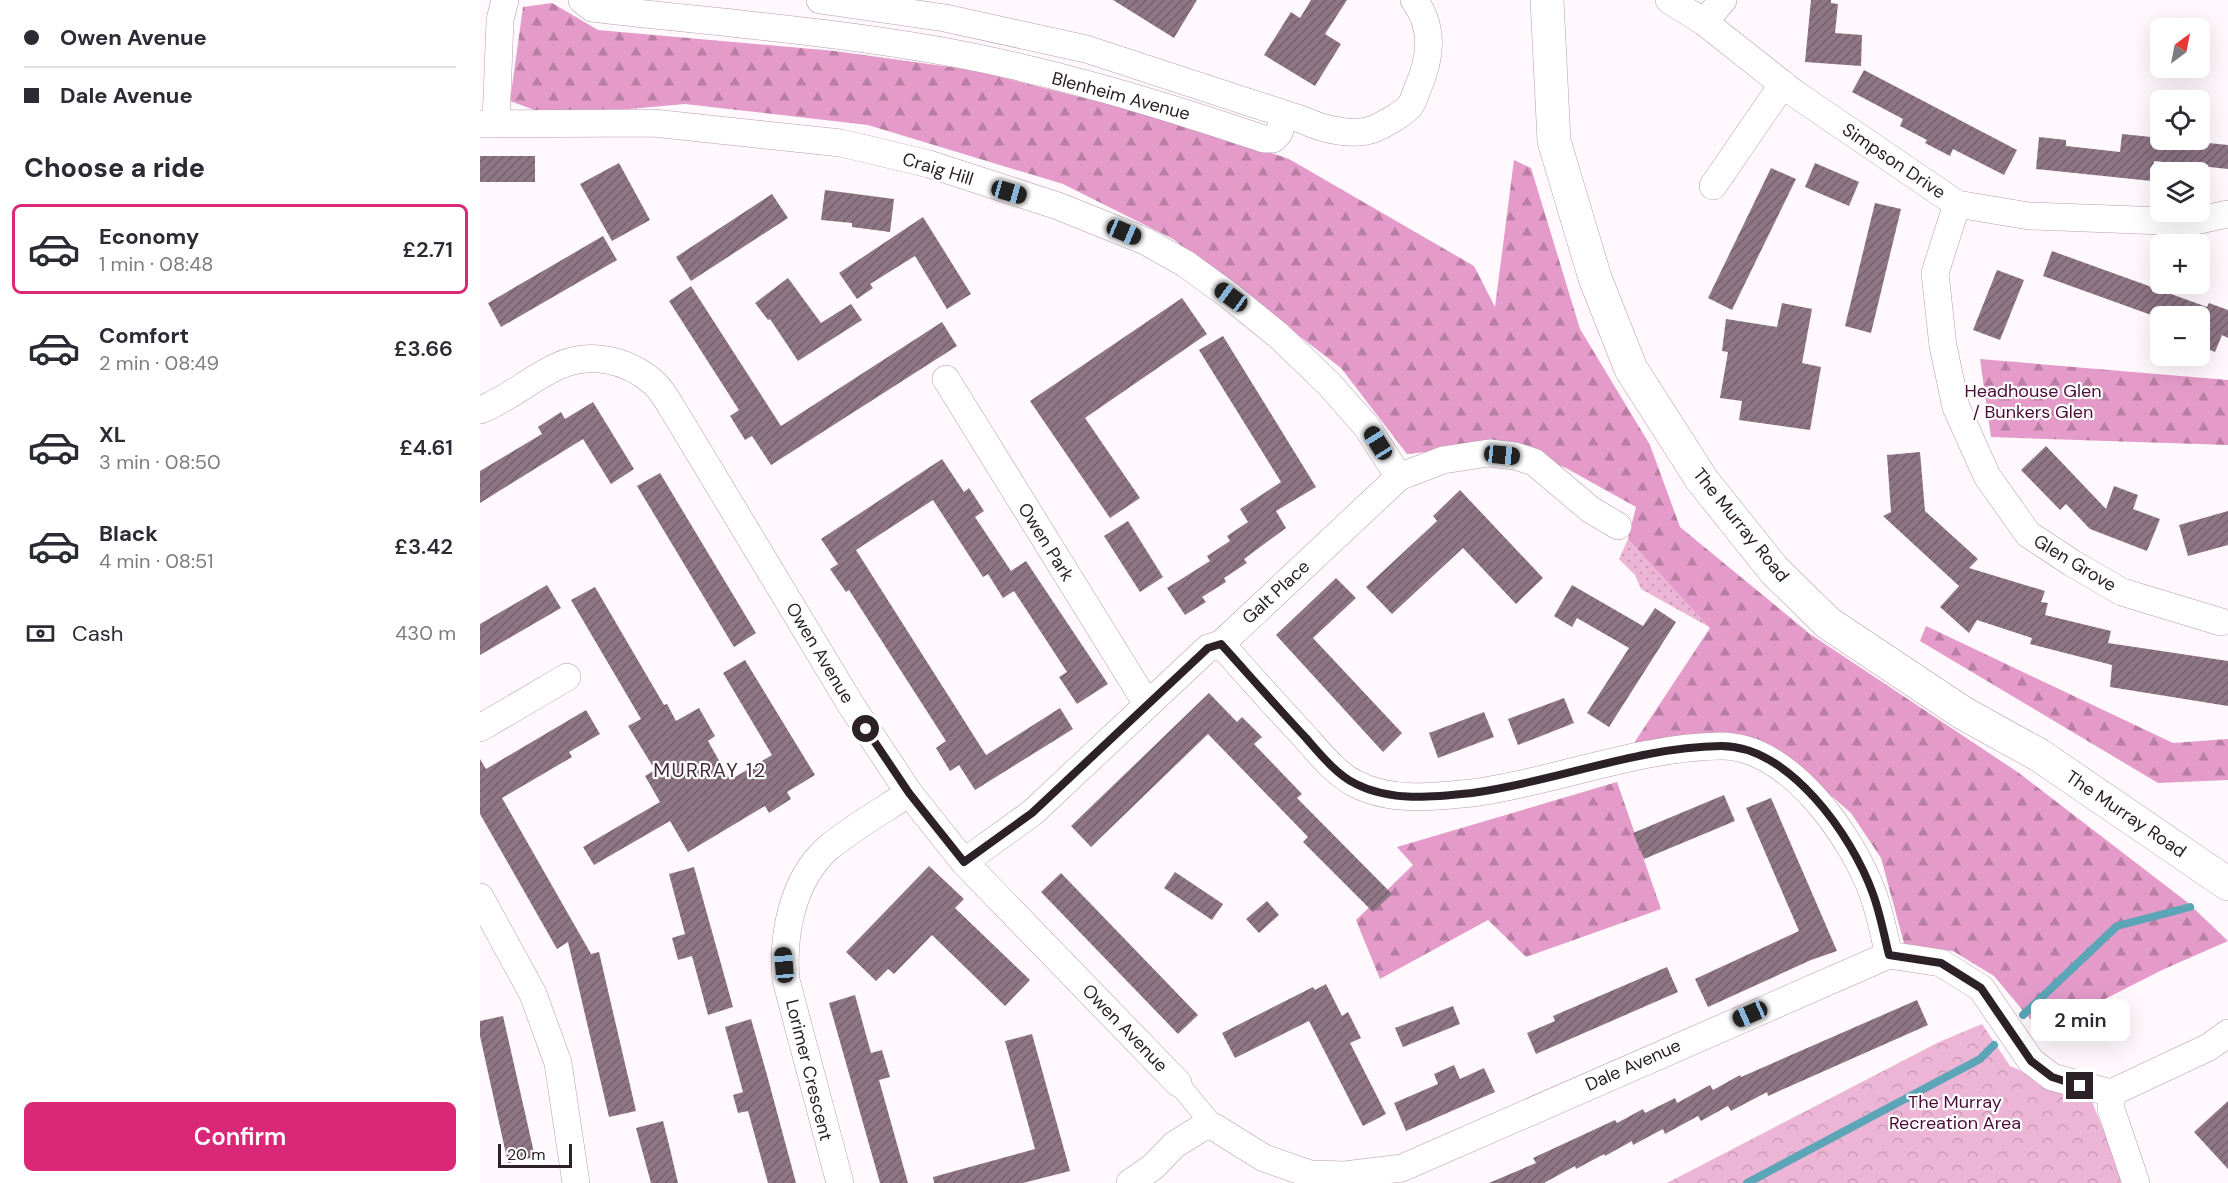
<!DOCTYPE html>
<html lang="en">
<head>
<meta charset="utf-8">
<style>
  :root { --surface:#fff; --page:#f2f2f3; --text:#2b2b33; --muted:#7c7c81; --line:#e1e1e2; --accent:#db2777 }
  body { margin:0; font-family:"DM Sans",sans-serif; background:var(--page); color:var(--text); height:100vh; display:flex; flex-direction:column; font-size:22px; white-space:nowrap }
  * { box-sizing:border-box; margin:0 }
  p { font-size:20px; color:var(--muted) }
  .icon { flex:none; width:33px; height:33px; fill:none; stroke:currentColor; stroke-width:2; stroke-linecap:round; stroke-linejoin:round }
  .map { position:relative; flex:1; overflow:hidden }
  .sheet { display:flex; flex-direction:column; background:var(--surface); width:480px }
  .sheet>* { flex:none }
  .guide { display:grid; align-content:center; height:132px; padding:0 24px; background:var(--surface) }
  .needle { width:39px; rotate:32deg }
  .buttons { position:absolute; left:1670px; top:18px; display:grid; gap:12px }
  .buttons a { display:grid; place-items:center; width:60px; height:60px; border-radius:9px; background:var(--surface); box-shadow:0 6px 24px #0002; font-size:30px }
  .scale { position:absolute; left:18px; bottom:15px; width:74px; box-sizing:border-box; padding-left:6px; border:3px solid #2b2127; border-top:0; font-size:16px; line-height:21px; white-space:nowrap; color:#2b2127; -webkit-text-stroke:4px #fff; paint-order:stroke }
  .end { position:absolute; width:27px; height:27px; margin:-14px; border:8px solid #2b2127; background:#fff; box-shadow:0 0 0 3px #fff }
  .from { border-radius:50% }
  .bubble { position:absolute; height:42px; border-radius:9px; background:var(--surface); box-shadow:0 6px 24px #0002; font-size:20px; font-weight:600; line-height:42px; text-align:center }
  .car { position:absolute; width:18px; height:36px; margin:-18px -9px; border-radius:8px; box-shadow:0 0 4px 2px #0007; background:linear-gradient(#222 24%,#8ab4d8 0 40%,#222 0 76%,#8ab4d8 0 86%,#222 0) }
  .guide b { display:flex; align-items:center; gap:21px; height:57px; font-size:22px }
  .guide b+b { border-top:2px solid var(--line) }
  .guide i { width:15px; height:15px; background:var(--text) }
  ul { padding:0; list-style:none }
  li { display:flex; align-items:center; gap:18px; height:90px; margin:0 12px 9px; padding:0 12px; border:3px solid transparent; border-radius:9px }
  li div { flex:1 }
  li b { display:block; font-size:22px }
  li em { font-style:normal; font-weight:600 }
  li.selected { border-color:var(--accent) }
  li>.icon { width:54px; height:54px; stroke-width:1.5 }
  h2 { padding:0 24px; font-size:27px; line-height:72px }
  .pay { display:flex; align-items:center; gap:15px; height:66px; padding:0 24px; font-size:22px }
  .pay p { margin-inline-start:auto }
  .action { display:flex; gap:12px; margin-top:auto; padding:12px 24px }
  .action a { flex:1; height:69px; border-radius:9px; background:var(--accent); color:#fff; font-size:24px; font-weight:600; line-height:69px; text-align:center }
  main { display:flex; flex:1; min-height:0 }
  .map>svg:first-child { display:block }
</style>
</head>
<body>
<main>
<section class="sheet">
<div class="guide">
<b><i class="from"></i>Owen Avenue</b>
<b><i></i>Dale Avenue</b>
</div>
<h2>Choose a ride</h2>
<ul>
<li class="selected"><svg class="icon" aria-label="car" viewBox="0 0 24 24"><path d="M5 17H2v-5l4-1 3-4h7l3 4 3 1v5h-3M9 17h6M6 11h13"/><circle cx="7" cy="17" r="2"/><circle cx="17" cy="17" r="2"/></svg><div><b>Economy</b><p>1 min · 08:48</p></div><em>£2.71</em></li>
<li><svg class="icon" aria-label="car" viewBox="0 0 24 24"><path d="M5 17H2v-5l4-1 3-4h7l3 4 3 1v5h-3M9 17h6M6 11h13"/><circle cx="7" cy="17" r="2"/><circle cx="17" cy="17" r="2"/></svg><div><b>Comfort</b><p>2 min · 08:49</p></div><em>£3.66</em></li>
<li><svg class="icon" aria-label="car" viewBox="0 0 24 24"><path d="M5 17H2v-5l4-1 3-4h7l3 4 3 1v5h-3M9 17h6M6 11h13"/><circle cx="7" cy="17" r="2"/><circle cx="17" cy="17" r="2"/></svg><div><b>XL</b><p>3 min · 08:50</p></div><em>£4.61</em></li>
<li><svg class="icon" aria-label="car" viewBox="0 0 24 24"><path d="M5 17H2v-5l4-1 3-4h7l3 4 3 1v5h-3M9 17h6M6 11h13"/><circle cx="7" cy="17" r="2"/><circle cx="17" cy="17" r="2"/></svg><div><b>Black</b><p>4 min · 08:51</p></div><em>£3.42</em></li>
</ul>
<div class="pay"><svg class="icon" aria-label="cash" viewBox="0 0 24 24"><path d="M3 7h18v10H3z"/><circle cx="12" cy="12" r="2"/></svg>Cash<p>430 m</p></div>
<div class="action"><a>Confirm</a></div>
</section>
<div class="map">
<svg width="1748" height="1183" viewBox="0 0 1748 1183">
  <defs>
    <pattern id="grass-dots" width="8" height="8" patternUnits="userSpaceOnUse" patternTransform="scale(1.5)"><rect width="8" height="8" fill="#ecb5d6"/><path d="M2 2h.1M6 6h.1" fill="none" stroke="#cb9bb8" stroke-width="1.8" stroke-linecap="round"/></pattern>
    <pattern id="forest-firs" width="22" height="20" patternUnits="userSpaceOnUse" patternTransform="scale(1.5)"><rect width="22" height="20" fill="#e49bc9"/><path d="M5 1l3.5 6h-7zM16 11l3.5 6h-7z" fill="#b97ea3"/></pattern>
    <pattern id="park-crowns" width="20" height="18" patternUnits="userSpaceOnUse" patternTransform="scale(1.5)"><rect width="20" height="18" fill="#ecb5d6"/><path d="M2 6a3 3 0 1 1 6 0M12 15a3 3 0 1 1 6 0" fill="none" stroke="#cb9bb8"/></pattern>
    <pattern id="building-hatch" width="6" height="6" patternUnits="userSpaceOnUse" patternTransform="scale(1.5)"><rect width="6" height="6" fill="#8f7685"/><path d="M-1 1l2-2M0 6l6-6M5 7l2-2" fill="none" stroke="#75606d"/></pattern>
  </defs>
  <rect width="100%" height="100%" fill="#fff9fd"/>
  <!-- grass -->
  <path fill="url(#grass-dots)" d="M 1148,539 L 1231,628 L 1161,589 L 1155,575 L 1139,559 Z"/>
  <!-- forest -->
  <g fill="url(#forest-firs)">
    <path d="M 72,3 L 118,30 L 355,51 L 492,70 L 708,124 L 809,159 L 994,266 L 1015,307 L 1034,160 L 1051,168 L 1100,329 L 1170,445 L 1200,527 L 1330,634 L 1539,773 L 1707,902 L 1748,941 L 1682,970 L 1619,1002 L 1576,1031 L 1556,1026 L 1514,976 L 1473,951 L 1425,947 L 1401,858 L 1371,813 L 1310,760 L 1276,738 L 1154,743 L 1230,628 L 1148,539 L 1156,507 L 1086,468 L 1025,444 L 927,454 L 861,368 L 693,239 L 583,184 L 388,125 L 205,104 L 71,116 L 30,101 L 43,7 Z"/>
    <path d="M 1500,359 L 1748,380 L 1748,445 L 1511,437 Z"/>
    <path d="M 1446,626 L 1693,743 L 1748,739 L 1748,780 L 1678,783 L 1440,641 Z"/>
    <path d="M 1137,782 L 1181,909 L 1046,957 L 1008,920 L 900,979 L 876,920 L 933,865 L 917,847 Z"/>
  </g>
  <!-- park -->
  <path fill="url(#park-crowns)" d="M 1502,1024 L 1530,1066 L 1612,1102 L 1645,1183 L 1187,1183 L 1459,1042 Z"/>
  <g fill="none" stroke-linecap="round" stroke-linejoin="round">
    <!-- stream -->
    <g stroke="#5ba5b6" stroke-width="8">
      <path d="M 1543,1015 L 1637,926 L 1710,907"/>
      <path d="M 1267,1183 L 1500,1059 L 1514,1045"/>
    </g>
  </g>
  <!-- building -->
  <g fill="url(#building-hatch)">
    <path d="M 633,0 L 717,0 L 694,38 Z"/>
    <path d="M 831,0 L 867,0 L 845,34 L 861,44 L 835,86 L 784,55 L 811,12 L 820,18 Z"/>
    <path d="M 1331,0 L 1351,0 L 1351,3 L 1358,4 L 1355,33 L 1382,35 L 1381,66 L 1325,62 Z"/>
    <path d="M 1384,70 L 1537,150 L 1524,175 L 1473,149 L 1470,156 L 1445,143 L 1447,140 L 1420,126 L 1423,119 L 1372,92 Z"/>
    <path d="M 1642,134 L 1748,145 L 1748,169 L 1674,161 L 1672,181 L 1556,169 L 1559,137 L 1586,140 L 1586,146 L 1640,152 Z"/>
    <rect x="0" y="156" width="55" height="26"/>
    <path d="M 139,163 L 170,220 L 132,241 L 100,184 Z"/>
    <path d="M 1335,163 L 1379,182 L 1369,206 L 1325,187 Z"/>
    <path d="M 1291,168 L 1316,179 L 1252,310 L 1228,298 Z"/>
    <path d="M 345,190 L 414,199 L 410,232 L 372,227 L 372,223 L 341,220 Z"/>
    <path d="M 292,194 L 308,218 L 211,281 L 196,257 Z"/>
    <path d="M 1395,203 L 1421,209 L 1391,333 L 1365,326 Z"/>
    <path d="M 443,217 L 491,294 L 467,309 L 435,256 L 390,284 L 393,288 L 377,299 L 359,273 Z"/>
    <path d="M 123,236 L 137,260 L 21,327 L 8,303 Z"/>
    <path d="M 1572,251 L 1727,307 L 1729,303 L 1748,310 L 1748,338 L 1742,335 L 1735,352 L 1719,346 L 1719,316 L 1674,316 L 1563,276 Z"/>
    <path d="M 1517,270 L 1544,280 L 1520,340 L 1493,330 Z"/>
    <path d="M 308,278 L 341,323 L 371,304 L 382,320 L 318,361 L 290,319 L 288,320 L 275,303 Z"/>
    <path d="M 211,286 L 301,426 L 462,322 L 477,346 L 291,465 L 272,436 L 265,440 L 250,416 L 259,410 L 189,301 Z"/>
    <path d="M 702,298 L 727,334 L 605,418 L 660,498 L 630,518 L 550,401 Z"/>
    <path d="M 1302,303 L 1332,309 L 1322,363 L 1341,367 L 1330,430 L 1259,420 L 1262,401 L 1240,398 L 1248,352 L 1242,351 L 1246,319 L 1297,327 Z"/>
    <path d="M 743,336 L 836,487 L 796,511 L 806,528 L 764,559 L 767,563 L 744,578 L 746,582 L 722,597 L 726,602 L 705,615 L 687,588 L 730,561 L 727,556 L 750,541 L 747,536 L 768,522 L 760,509 L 801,482 L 719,350 Z"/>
    <path d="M 113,402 L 154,469 L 131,484 L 103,439 L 0,503 L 0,471 L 62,434 L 58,427 L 81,412 L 85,419 Z"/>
    <path d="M 1566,446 L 1626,509 L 1634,486 L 1658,495 L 1653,509 L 1680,519 L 1667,551 L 1610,529 L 1586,504 L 1580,510 L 1541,470 Z"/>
    <path d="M 1440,452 L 1445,511 L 1498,559 L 1489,568 L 1565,591 L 1561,602 L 1568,603 L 1565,615 L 1631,631 L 1628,643 L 1748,661 L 1748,706 L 1630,687 L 1632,665 L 1550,644 L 1552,638 L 1497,620 L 1489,633 L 1460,607 L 1479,586 L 1403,516 L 1411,512 L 1407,455 Z"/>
    <path d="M 462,459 L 484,492 L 489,488 L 504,511 L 495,517 L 531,571 L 546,561 L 628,684 L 597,704 L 579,677 L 587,672 L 534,591 L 523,598 L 508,574 L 503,577 L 453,500 L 376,550 L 506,755 L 580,708 L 593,729 L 495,790 L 479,765 L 470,771 L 456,748 L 466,741 L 369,590 L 366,592 L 350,569 L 358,564 L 341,539 Z"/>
    <path d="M 180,473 L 276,633 L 254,647 L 157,486 Z"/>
    <path d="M 980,490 L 1063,578 L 1036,604 L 983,548 L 912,614 L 886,587 L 957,521 L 953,516 Z"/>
    <path d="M 1748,511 L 1748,545 L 1708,556 L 1699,525 Z"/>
    <path d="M 648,521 L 683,577 L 660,592 L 624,536 Z"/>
    <path d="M 856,578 L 876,598 L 833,638 L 922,733 L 903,752 L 796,635 Z"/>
    <path d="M 67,585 L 81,608 L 0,655 L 0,624 Z"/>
    <path d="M 1092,585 L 1163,626 L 1175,608 L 1196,622 L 1129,727 L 1107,713 L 1149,648 L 1097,618 L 1092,627 L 1074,616 Z"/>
    <path d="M 115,587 L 184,705 L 187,704 L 196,721 L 219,708 L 235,736 L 228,741 L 250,780 L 292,755 L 243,673 L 265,660 L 335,775 L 307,792 L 311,799 L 289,813 L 285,806 L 208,852 L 190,821 L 114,865 L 103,847 L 180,802 L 165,776 L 175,770 L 148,726 L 161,719 L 91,600 Z"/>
    <path d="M 729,693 L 757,722 L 762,717 L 782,737 L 774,744 L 822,794 L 817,798 L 912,894 L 893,912 L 823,842 L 828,837 L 728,734 L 611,847 L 591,826 Z"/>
    <path d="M 1084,698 L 1094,723 L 1038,745 L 1028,719 Z"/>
    <path d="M 106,710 L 120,734 L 89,752 L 92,757 L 22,798 L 111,954 L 119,952 L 156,1111 L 129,1117 L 88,942 L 77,949 L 0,814 L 0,759 L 6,769 Z"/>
    <path d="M 1004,712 L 1014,737 L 958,758 L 949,733 Z"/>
    <path d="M 1244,795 L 1255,821 L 1164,859 L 1153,833 Z"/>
    <path d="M 1291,798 L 1357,951 L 1331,960 L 1228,1007 L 1215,979 L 1319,931 L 1266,808 Z"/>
    <path d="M 449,866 L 484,899 L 475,908 L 550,980 L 525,1006 L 452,935 L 414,974 L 408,969 L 396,981 L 366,952 Z"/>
    <path d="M 214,867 L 253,1007 L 228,1015 L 212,956 L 198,960 L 192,938 L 205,934 L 189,874 Z"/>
    <path d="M 695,872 L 743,904 L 732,920 L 684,888 Z"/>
    <path d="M 581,873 L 718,1015 L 698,1034 L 561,892 Z"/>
    <path d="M 787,901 L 799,915 L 779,933 L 766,919 Z"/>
    <path d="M 1187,967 L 1198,992 L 1056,1054 L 1047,1033 L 1075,1021 L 1073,1016 Z"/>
    <path d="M 846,984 L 862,1016 L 868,1012 L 881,1038 L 870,1043 L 906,1114 L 883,1126 L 829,1021 L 755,1058 L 742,1033 L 833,987 L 835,990 Z"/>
    <path d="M 375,995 L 391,1053 L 402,1050 L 410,1077 L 399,1080 L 428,1183 L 400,1183 L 349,1003 Z"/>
    <path d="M 1437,1000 L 1448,1025 L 1288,1096 L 1287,1092 L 1251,1111 L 1248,1106 L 1221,1121 L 1218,1116 L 1185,1134 L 1183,1129 L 1153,1145 L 1152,1141 L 1125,1156 L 1124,1154 L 1096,1169 L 1095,1166 L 1064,1183 L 1009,1183 L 1056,1163 L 1053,1158 L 1135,1120 L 1137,1123 L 1163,1109 L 1165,1113 L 1195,1098 L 1197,1103 L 1230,1085 L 1233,1090 L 1260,1075 L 1261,1077 Z"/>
    <path d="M 973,1006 L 980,1024 L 923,1047 L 915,1028 Z"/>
    <path d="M 23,1016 L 55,1157 L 28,1163 L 0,1036 L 0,1021 Z"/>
    <path d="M 271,1019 L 287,1075 L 316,1183 L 288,1183 L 268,1111 L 258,1113 L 253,1095 L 263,1092 L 245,1027 Z"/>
    <path d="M 552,1034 L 590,1171 L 543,1183 L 454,1183 L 453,1177 L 555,1149 L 525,1041 Z"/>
    <path d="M 974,1065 L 980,1079 L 1004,1068 L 1015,1092 L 926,1131 L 914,1103 L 958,1084 L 954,1074 Z"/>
    <path d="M 1748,1101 L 1748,1169 L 1714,1132 Z"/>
    <path d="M 183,1121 L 190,1149 L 198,1183 L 171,1183 L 156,1128 Z"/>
  </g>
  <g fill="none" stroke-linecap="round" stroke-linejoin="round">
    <defs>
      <path id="pedestrian" d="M 698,1083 L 734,1127"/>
      <g id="minor">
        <path d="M 102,0 L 112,8 C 232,22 354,31 473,53 C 579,73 683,105 784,139 L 793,139 L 799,133 L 805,114"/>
        <path d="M 340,0 L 465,18 L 606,49 L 823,120 C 842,129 873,137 894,129 C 903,125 923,114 929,107 C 933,103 935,95 937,90 C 951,59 955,28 934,0"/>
        <path d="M 1189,0 L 1224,22 L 1314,93 L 1477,204 L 1549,216 L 1710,222 L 1748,214"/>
        <path d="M 1224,22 L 1243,0"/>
        <path d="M 16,123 L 20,20 L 25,0"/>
        <path d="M 0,124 L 173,123 L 361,143 L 449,164 L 578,206 L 665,241 L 706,264 L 751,297 L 798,335 L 849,384 L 887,427 L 919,477"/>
        <path d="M 1233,186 L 1303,84"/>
        <path d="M 1477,204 L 1455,273 L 1463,346 L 1476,407 L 1507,476 L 1548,534 L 1592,563 L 1642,592 L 1741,622"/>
        <path d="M 466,379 L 667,704"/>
        <path d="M 0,410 C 27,400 50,379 76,367 C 109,351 147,359 174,383 C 185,393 192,409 200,421 L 371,705 L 429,793 L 484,862 L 698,1083"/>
        <path d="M 741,644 C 769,676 797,707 826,738 C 840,754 857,775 876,784 C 911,802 954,797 992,793 C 1075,782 1157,747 1241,746 C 1309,746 1372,836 1393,894 C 1400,913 1404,935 1409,955"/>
        <path d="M 0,728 L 87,677"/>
        <path d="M 484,862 L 552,813 L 728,648 L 741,644 L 919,477 L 963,460 L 1009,453 L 1035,456 L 1054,462 L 1111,510 L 1138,526"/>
        <path d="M 0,897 L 53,994 L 78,1063 L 96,1183"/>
        <path d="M 1631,1093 L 1729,1047 L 1748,1033"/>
        <path d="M 1631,1093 L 1631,1109 L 1656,1183"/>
        <path d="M 360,1183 L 306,980 C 302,935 312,880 348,848 C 372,828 402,811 429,793"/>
        <path d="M 650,1183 L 674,1166 L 694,1145 L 723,1127 L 734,1127 L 784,1158 L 830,1174 L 865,1175 L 922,1168 L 1409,955 L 1461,963 L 1501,988 L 1551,1061 L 1572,1077 L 1631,1093"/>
      </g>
      <path id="tertiary" d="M 1067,0 L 1074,141 L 1115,278 L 1151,369 L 1222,480 L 1294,570 L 1348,623 L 1483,713 L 1559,755 L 1748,884"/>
    </defs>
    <!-- pedestrian casing -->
    <use href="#pedestrian" stroke="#b79cac" stroke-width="22"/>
    <!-- minor casing -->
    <use href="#minor" stroke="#b79cac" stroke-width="28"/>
    <!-- tertiary casing -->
    <use href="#tertiary" stroke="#b79cac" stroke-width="34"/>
    <!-- pedestrian -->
    <use href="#pedestrian" stroke="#fff" stroke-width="21"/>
    <!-- minor -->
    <use href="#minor" stroke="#fff" stroke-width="27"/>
    <!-- tertiary -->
    <use href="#tertiary" stroke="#fff" stroke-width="33"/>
  </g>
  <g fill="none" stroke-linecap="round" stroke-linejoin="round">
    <!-- route -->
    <path stroke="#2b2127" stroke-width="8" d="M 386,729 L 429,793 L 484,862 L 552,813 L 728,648 L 741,644 C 769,675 797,707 826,738 C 840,754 857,775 876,784 C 911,802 954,797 992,793 C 1075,782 1157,747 1241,746 C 1309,746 1372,835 1393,894 C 1400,913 1404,935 1409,955 L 1461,963 L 1501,988 L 1551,1061 L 1572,1077 L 1600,1086"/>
  </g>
  <g text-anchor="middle" stroke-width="4.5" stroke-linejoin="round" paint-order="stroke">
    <!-- street labels -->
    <g font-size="18" fill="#2b2127" stroke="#fff">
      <text transform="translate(641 96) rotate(15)" y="6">Blenheim Avenue</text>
      <text transform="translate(1414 161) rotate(34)" y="6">Simpson Drive</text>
      <text transform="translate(458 169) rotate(17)" y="6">Craig Hill</text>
      <text transform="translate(1261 525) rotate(51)" y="6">The Murray Road</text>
      <text transform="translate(566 542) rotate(58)" y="6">Owen Park</text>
      <text transform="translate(1595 563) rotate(31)" y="6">Glen Grove</text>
      <text transform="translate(796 592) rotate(-43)" y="6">Galt Place</text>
      <text transform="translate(340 653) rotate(59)" y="6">Owen Avenue</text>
      <text transform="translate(1646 814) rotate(34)" y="6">The Murray Road</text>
      <text transform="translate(645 1028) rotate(46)" y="6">Owen Avenue</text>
      <text transform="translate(1153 1065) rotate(-24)" y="6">Dale Avenue</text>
      <text transform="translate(329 1070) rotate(76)" y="6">Lorimer Crescent</text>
    </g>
    <!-- park labels -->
    <g font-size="18" fill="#4b0b39" stroke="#fff">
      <text x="1553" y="397">Headhouse Glen<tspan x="1553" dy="21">/ Bunkers Glen</tspan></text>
      <text x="1475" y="1108">The Murray<tspan x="1475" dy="21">Recreation Area</tspan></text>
    </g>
    <!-- neighbourhood labels -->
    <g font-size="20" letter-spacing="1.5" fill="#432d3a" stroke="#fff">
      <text x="230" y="777">MURRAY 12</text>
    </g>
  </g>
</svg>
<div class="buttons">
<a><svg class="needle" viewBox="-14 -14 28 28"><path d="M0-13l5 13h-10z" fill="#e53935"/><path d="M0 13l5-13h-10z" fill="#7c7c81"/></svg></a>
<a><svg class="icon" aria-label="locate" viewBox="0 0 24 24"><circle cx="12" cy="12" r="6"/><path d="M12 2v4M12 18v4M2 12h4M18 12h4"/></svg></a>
<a><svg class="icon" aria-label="layers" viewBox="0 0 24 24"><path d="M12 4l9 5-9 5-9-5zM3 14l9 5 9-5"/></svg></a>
<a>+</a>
<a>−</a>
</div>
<div class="scale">20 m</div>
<i class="end from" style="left:386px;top:729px"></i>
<i class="end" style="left:1600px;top:1086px"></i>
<div class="bubble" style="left:1551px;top:999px;width:99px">2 min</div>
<i class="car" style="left:529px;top:192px;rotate:106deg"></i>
<i class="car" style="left:644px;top:232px;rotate:113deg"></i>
<i class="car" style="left:751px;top:297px;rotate:306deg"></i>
<i class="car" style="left:898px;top:443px;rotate:328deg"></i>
<i class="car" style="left:1022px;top:455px;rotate:96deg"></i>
<i class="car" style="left:304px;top:965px;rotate:355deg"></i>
<i class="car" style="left:1270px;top:1014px;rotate:246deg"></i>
</div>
</main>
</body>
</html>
